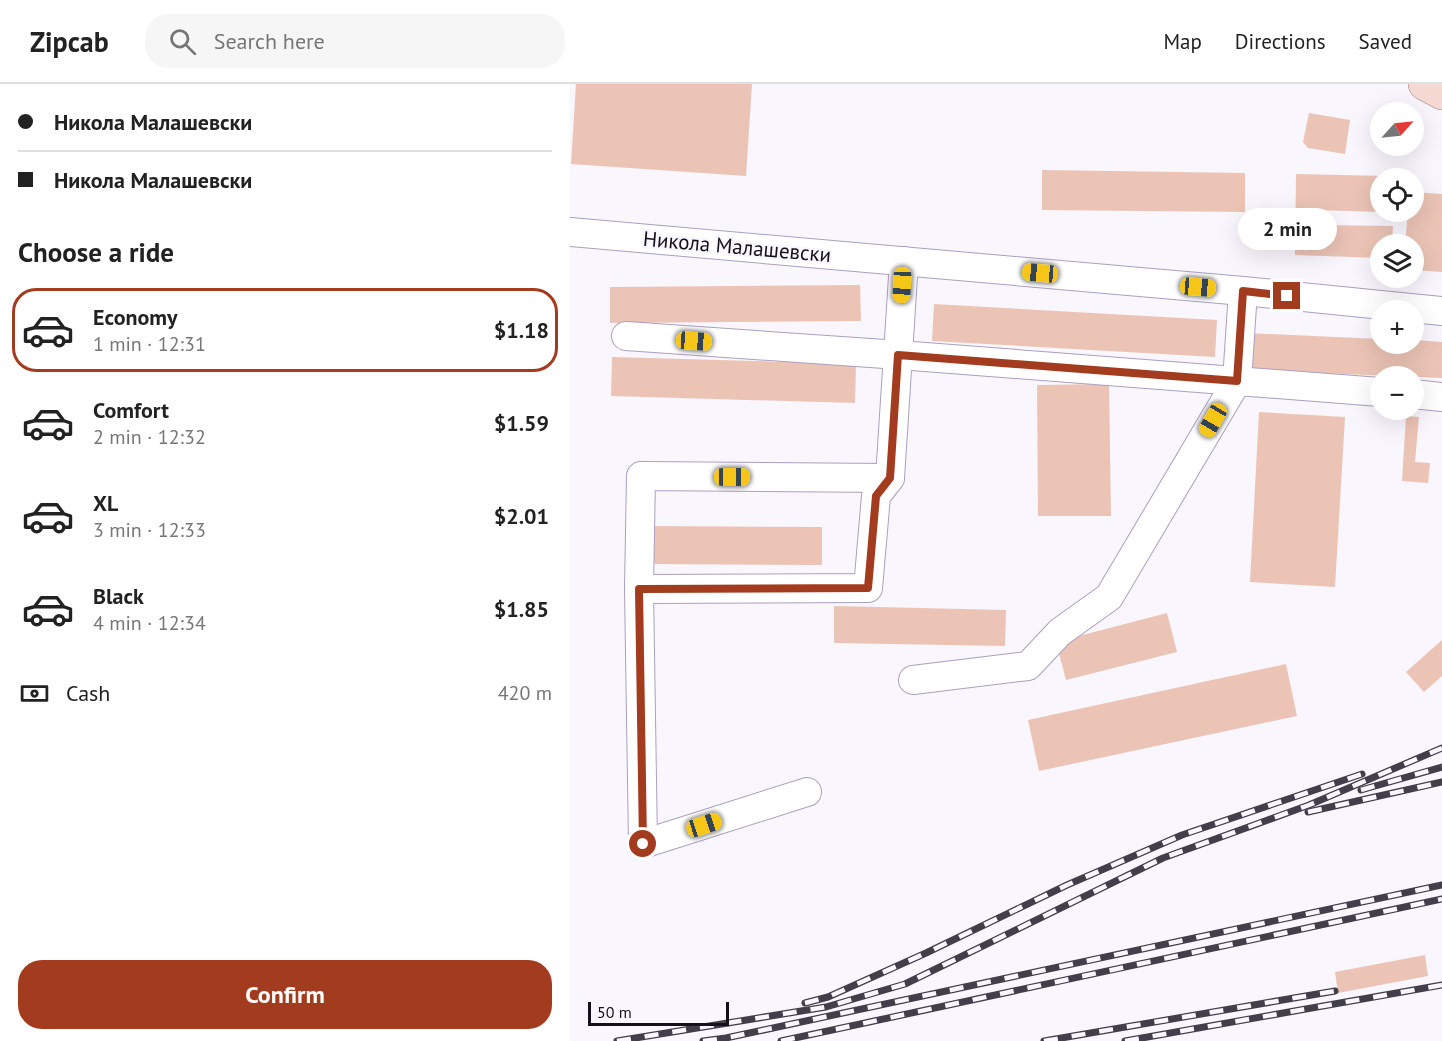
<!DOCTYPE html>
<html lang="en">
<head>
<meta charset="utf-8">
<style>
  :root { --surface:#fff; --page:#f6f6f6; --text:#222; --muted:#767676; --line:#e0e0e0; --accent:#a33b1f }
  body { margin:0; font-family:"PT Sans",sans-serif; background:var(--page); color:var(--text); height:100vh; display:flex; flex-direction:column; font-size:22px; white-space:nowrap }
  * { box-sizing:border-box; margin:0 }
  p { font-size:20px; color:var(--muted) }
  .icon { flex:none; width:33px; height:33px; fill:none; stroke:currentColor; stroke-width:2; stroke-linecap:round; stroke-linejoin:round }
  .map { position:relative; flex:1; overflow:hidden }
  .side { display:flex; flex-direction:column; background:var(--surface); width:570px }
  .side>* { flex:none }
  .hud { display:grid; align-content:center; height:132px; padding:0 18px; background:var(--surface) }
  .needle { width:39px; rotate:63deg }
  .controls { position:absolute; left:800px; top:18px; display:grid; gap:12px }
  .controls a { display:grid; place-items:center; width:54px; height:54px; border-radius:50%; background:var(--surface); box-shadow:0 6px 24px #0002; font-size:30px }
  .scale { position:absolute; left:18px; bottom:15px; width:141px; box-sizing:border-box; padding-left:6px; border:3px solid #15101c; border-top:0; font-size:16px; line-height:21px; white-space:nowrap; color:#15101c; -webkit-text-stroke:4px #f9f6fe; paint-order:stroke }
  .end { position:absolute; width:27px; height:27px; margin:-14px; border:8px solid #a33b1f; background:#fff; box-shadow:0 0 0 3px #fff }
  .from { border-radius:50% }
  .bubble { position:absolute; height:42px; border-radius:21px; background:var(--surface); box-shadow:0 6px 24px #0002; font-size:20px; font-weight:800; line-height:42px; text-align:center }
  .car { position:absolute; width:18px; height:36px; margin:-18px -9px; border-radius:8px; box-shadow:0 0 4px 2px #0007; background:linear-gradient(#f5c518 24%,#345 0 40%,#f5c518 0 76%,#345 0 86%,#f5c518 0) }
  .hud b { display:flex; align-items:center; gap:21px; height:57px; font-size:22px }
  .hud b+b { border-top:2px solid var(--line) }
  .hud i { width:15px; height:15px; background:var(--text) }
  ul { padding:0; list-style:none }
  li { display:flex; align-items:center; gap:18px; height:84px; margin:0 12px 9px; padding:0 6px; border:3px solid transparent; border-radius:24px }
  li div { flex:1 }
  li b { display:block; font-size:22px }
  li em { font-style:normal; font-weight:800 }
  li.on { border-color:var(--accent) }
  li>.icon { width:54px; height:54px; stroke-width:1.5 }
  h2 { padding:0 18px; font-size:27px; line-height:72px }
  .pay { display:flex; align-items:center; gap:15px; height:66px; padding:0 18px; font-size:22px }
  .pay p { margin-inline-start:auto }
  .cta { display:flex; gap:12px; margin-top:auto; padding:12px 18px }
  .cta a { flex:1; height:69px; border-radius:24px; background:var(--accent); color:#fff; font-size:24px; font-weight:800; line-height:69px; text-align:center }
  header { display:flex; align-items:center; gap:36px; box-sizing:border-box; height:84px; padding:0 30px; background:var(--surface); border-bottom:2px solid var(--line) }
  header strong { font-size:28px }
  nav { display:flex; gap:33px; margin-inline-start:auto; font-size:21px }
  .search { width:420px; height:54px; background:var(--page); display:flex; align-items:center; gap:15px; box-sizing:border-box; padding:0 21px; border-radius:24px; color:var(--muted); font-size:22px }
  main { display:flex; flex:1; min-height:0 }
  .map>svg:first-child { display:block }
</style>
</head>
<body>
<header>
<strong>Zipcab</strong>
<div class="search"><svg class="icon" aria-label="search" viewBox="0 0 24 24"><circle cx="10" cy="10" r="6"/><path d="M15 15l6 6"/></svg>Search here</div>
<nav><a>Map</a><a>Directions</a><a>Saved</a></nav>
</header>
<main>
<section class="side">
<div class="hud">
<b><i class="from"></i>Никола Малашевски</b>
<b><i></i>Никола Малашевски</b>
</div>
<h2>Choose a ride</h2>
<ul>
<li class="on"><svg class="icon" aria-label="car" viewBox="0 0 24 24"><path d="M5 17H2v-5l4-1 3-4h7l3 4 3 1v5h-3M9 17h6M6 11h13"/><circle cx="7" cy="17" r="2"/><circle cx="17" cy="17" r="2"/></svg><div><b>Economy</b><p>1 min · 12:31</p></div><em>$1.18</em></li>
<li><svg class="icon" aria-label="car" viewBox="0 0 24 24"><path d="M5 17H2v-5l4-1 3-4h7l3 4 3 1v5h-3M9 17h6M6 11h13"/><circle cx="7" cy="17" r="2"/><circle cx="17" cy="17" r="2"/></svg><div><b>Comfort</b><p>2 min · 12:32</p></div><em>$1.59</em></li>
<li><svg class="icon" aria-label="car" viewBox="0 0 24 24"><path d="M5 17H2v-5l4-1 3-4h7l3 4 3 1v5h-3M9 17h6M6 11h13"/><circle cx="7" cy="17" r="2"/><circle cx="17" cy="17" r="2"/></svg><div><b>XL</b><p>3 min · 12:33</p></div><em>$2.01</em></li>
<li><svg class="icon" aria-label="car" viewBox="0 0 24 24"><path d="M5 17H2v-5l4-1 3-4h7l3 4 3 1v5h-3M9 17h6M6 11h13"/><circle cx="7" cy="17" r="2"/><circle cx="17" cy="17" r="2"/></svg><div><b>Black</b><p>4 min · 12:34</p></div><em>$1.85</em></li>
</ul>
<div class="pay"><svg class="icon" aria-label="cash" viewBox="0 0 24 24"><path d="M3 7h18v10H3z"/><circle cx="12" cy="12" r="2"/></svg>Cash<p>420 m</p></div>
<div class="cta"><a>Confirm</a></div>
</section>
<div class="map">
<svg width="872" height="957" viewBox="0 0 872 957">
  <rect width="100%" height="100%" fill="#f9f6fe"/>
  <!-- building -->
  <g fill="#ebc4b5">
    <path d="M 6,0 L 182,0 L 176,92 L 1,80 Z"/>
    <path d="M 739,29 L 780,36 L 775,70 L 738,64 L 733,58 Z"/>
    <path d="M 472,86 L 675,89 L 675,128 L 472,126 Z"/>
    <path d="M 726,90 L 815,92 L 815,94 L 810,94 L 810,128 L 748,126 L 747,141 L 823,142 L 822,160 L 810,160 L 810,174 L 725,171 Z"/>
    <path d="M 843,108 L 872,110 L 872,188 L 843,186 L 843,160 L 835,160 L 838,128 L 843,128 Z"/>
    <path d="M 290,201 L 291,237 L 40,239 L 40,203 Z"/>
    <path d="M 364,220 L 647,236 L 645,273 L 362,257 Z"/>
    <path d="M 676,249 L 810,255 L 810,260 L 843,260 L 843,256 L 872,258 L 872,294 L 674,286 Z"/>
    <path d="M 42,273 L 286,280 L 285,319 L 41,312 Z"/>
    <path d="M 539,300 L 541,432 L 468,432 L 467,301 Z"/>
    <path d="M 689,328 L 775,333 L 765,503 L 680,498 Z"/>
    <path d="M 836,332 L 849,333 L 845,378 L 860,379 L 858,399 L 832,397 Z"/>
    <path d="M 79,442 L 252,443 L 252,481 L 79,480 Z"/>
    <path d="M 264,522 L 436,526 L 435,562 L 264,559 Z"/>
    <path d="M 597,529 L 607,568 L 496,596 L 486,558 Z"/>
    <path d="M 872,556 L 872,592 L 854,608 L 836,588 Z"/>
    <path d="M 716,580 L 727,632 L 469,687 L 458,636 Z"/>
    <path d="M 855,871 L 858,892 L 768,909 L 765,888 Z"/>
  </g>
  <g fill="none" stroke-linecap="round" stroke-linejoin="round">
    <defs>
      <g id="minor">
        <path d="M 0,148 L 673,207 L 872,227"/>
        <path d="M 56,252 L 329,271 L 810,308"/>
        <path d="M 843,310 L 872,313"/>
        <path d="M 69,505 L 298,504 L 306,412 L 320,394"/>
        <path d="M 343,596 L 458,582 L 490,548 L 539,513 L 667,297 L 673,207"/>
        <path d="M 237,708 L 73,760 L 69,505 L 71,392 L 320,394 L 334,177"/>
      </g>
      <path id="major" d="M 855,0 L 872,9"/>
    </defs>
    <!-- minor casing -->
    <use href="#minor" stroke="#ab9fc0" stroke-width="30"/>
    <!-- major casing -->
    <use href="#major" stroke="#a58281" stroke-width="34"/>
    <!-- minor -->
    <use href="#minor" stroke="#fff" stroke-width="28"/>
    <!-- major -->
    <use href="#major" stroke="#f7d9d4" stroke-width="33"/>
    <defs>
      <g id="rail">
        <path d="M 791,706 L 872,683"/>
        <path d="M 738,728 L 872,698"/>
        <path d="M 235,919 L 258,913 L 356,869 L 497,801 L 612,751 L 792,690"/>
        <path d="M 47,957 L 256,923 L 335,900 L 593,774 L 739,721 L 872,664"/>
        <path d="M 133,957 L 156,954 L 872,801"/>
        <path d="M 211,957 L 872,815"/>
        <path d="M 474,957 L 765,907"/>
        <path d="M 555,957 L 872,901"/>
      </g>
    </defs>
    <!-- rail casing -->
    <use href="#rail" stroke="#433f4a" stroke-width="7"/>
    <!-- rail -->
    <use href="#rail" stroke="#f9f6fe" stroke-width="4.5" stroke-dasharray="14" stroke-linecap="butt"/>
  </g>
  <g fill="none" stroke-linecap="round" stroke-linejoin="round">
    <!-- route -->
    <path stroke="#a33b1f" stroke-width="8" d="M 73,760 L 69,505 L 298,504 L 306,412 L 320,394 L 328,271 L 667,297 L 673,207 L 717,212"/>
  </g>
  <g text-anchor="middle" stroke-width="5" stroke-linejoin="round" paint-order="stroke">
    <!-- street labels -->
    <g font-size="21" fill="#15101c" stroke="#f9f6fe">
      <text transform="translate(167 163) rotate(5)" y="7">Никола Малашевски</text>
    </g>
  </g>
</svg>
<div class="controls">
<a><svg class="needle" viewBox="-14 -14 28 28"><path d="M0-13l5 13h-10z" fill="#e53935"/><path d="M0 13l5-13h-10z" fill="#767676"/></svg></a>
<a><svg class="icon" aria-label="locate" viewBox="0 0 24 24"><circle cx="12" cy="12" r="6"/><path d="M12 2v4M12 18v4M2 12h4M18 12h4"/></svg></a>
<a><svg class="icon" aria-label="layers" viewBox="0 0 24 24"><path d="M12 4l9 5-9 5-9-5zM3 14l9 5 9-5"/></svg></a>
<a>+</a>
<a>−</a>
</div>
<div class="scale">50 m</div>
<i class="end from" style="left:73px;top:760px"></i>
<i class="end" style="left:717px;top:212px"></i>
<div class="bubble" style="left:668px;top:124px;width:99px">2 min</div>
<i class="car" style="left:470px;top:189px;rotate:275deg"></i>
<i class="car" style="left:332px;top:201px;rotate:183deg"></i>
<i class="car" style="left:628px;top:203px;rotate:95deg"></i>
<i class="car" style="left:124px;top:257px;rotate:94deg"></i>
<i class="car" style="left:643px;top:336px;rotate:210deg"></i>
<i class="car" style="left:162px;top:393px;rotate:90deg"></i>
<i class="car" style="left:134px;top:741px;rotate:72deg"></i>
</div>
</main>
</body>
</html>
